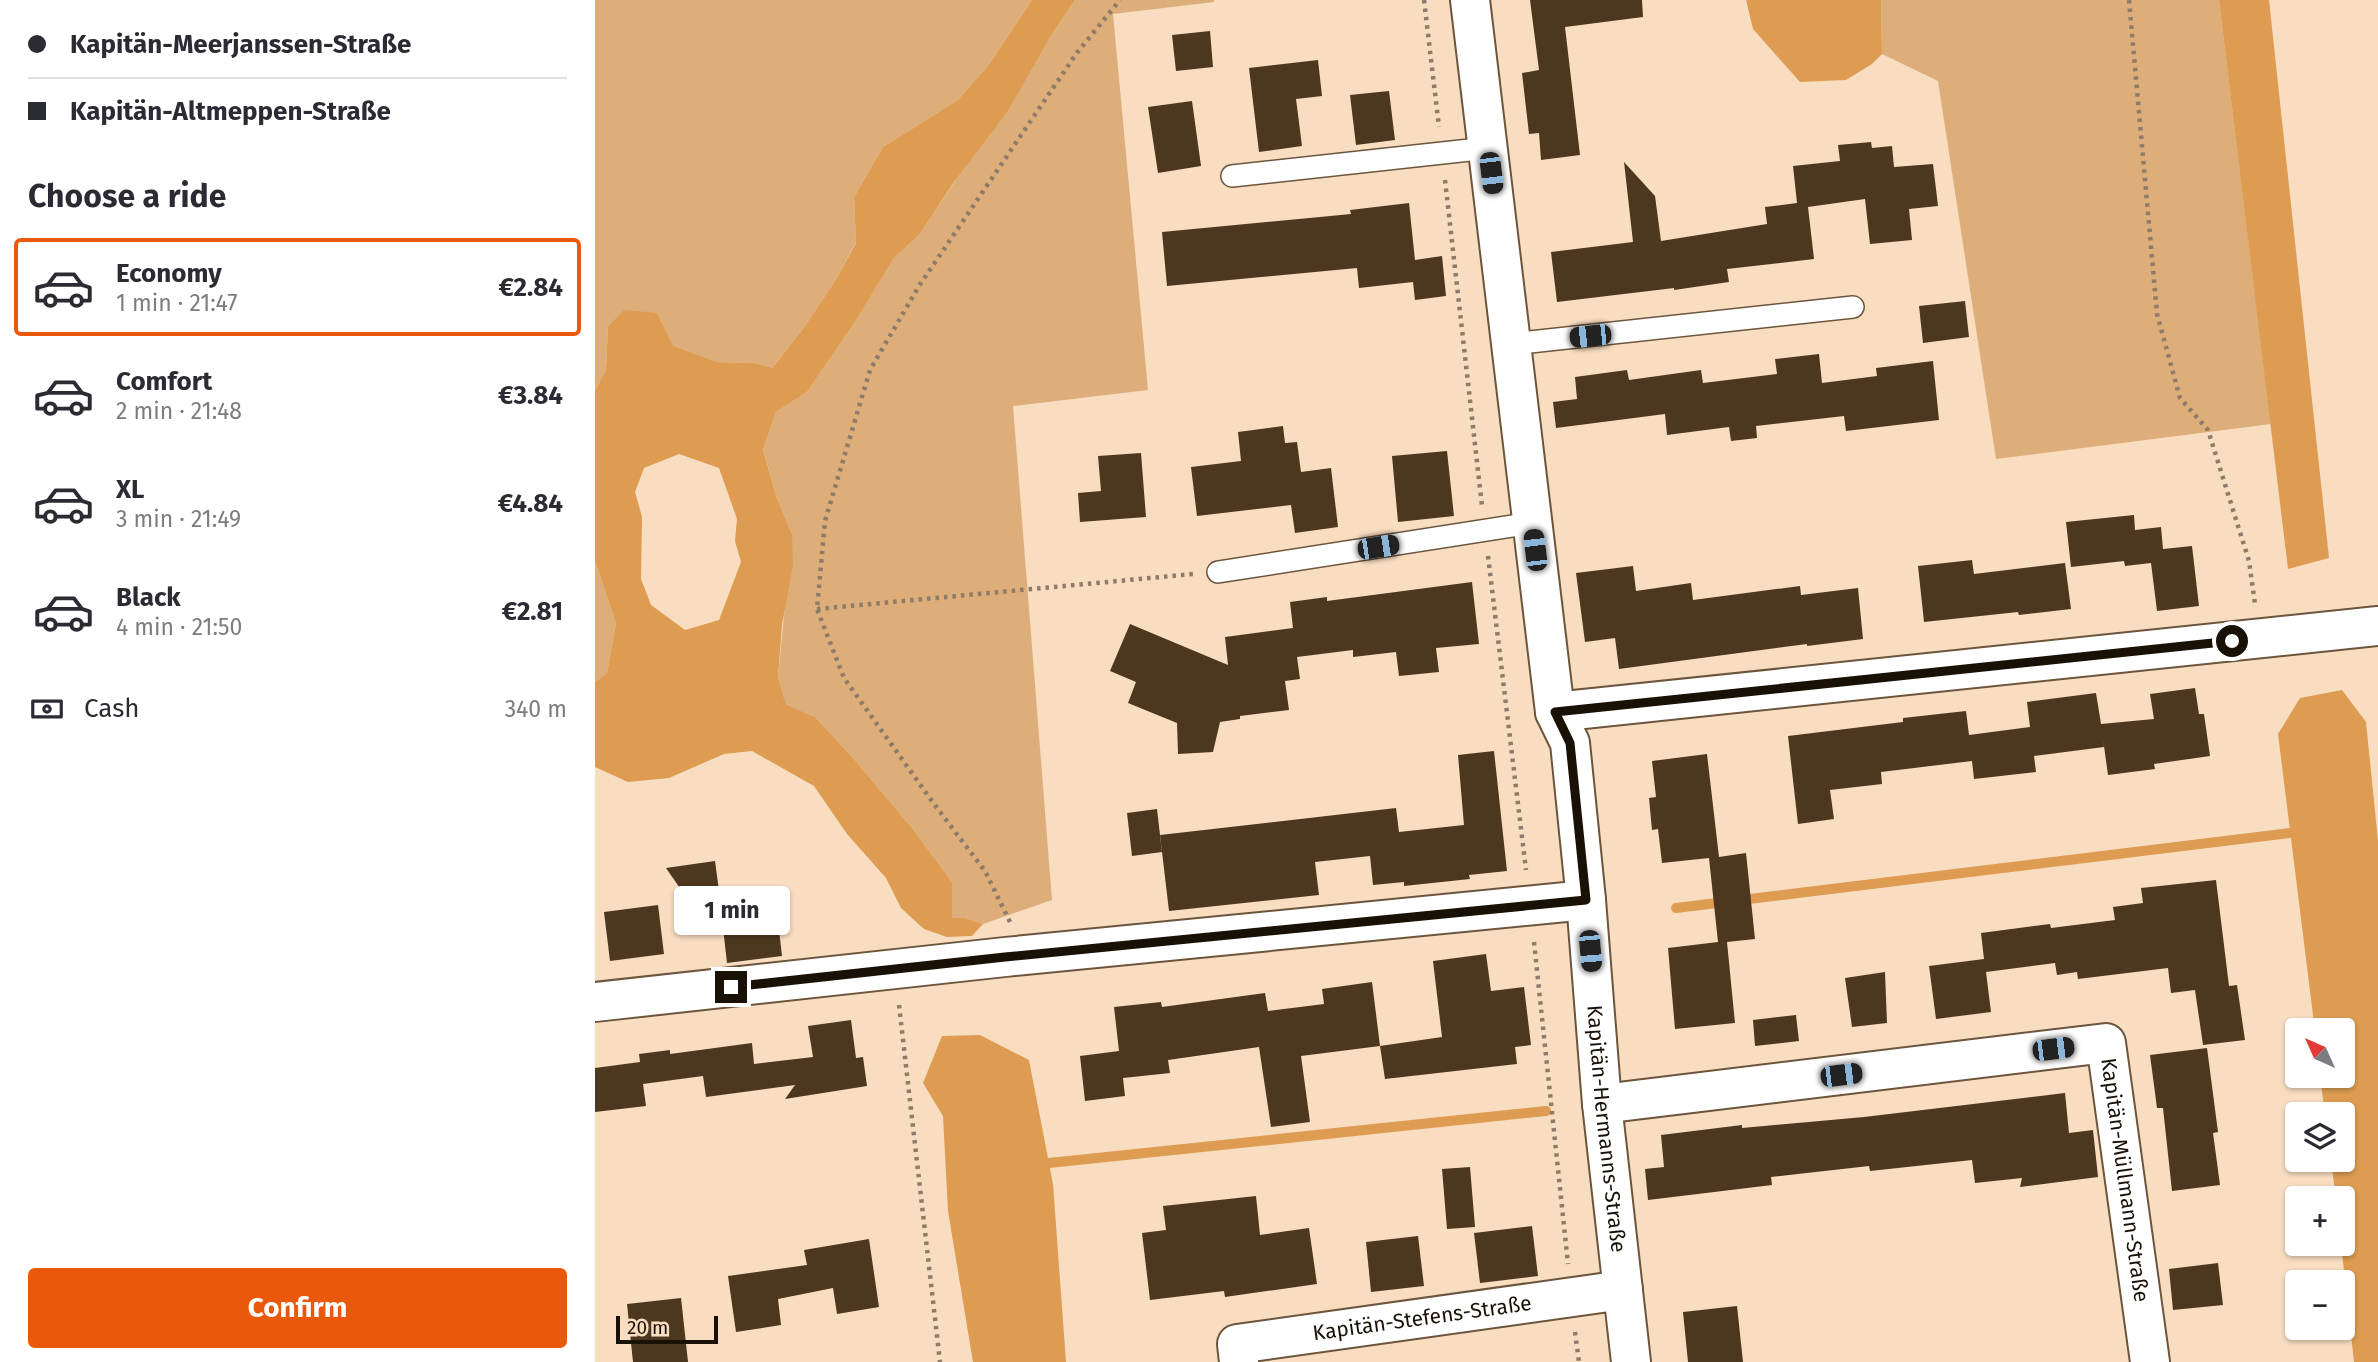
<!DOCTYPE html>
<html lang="en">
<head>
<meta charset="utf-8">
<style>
  :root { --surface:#fff; --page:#f7f7f7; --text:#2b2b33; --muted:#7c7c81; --line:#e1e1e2; --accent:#ea580c }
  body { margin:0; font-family:"Fira Sans",sans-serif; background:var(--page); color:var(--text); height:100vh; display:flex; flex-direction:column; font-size:26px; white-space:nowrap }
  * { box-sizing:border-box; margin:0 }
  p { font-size:23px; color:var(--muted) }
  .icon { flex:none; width:38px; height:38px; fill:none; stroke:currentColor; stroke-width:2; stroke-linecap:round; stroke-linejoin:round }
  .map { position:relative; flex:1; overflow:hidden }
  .panel { display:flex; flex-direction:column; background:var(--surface); width:595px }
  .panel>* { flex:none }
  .guide { display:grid; align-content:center; height:154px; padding:0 28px; background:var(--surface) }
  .needle { width:46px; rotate:315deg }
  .buttons { position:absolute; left:1690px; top:1018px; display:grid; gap:14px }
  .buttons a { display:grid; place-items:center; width:70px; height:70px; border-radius:7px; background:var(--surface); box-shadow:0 2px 5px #0004; font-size:35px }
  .scale { position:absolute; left:21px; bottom:18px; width:102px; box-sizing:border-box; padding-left:7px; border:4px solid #191006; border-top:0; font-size:19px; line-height:24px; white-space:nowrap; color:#191006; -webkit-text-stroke:5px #f8ddc1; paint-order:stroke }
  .end { position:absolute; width:32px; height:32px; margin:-16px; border:9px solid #191006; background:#fff; box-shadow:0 0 0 4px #fff }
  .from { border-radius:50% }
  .bubble { position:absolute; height:49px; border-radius:7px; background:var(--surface); box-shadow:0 2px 5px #0004; font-size:23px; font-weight:700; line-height:49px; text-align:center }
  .car { position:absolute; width:21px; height:42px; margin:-21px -10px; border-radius:9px; box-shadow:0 0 5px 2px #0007; background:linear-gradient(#222 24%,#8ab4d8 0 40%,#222 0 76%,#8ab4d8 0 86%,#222 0) }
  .guide b { display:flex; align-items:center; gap:24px; height:66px; font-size:26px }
  .guide b+b { border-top:2px solid var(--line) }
  .guide i { width:18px; height:18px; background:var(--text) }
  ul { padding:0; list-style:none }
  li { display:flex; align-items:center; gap:21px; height:98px; margin:0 14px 10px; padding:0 14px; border:4px solid transparent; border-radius:7px }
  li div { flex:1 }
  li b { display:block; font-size:26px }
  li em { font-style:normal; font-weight:700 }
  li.on { border-color:var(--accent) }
  li>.icon { width:63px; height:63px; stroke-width:1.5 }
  h2 { padding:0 28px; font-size:32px; line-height:84px }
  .pay { display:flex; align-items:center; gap:18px; height:77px; padding:0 28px; font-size:26px }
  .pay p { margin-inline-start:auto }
  .primary-button { display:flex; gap:14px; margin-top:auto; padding:14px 28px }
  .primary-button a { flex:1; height:80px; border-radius:7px; background:var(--accent); color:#fff; font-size:28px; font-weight:700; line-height:80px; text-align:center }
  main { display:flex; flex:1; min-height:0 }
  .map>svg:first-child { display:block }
</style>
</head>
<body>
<main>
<section class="panel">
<div class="guide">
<b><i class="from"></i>Kapitän-Meerjanssen-Straße</b>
<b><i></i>Kapitän-Altmeppen-Straße</b>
</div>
<h2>Choose a ride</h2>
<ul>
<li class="on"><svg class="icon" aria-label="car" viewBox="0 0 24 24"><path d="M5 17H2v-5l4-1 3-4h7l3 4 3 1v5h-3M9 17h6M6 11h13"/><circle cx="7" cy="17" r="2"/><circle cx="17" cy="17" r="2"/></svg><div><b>Economy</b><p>1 min · 21:47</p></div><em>€2.84</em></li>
<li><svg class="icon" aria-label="car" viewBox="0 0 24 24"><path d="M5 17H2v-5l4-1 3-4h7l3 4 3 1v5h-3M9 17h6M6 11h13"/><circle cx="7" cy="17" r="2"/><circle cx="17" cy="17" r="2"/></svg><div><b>Comfort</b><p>2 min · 21:48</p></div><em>€3.84</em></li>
<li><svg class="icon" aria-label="car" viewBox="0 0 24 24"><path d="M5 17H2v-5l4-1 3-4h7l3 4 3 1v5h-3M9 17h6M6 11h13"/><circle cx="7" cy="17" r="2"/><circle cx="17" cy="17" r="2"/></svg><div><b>XL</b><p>3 min · 21:49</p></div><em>€4.84</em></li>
<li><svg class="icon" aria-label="car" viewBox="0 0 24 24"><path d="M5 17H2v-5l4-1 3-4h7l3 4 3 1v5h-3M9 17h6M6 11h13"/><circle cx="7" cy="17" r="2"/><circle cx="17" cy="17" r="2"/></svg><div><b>Black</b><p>4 min · 21:50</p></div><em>€2.81</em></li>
</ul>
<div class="pay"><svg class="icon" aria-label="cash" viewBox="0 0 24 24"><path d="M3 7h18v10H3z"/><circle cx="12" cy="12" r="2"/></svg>Cash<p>340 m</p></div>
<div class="primary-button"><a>Confirm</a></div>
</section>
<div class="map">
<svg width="1783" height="1362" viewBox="0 0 1783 1362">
  <rect width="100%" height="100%" fill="#f8ddc1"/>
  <!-- green -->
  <g fill="#ddad7a">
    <path d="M 0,0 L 437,0 L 395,63 L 363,100 L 288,147 L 259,197 L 261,242 L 240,281 L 208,329 L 176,369 L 158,363 L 122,362 L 77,346 L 62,313 L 13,327 L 11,369 L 0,391 Z"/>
    <path d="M 480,0 L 619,0 L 619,2 L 518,14 L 553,390 L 418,406 L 457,900 L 388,924 L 371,918 L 357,918 L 357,882 L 317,828 L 259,759 L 220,717 L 191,706 L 183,677 L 197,534 L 181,496 L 168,448 L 181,412 L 212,392 L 260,322 L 299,258 L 325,234 Z"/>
    <path d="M 1286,0 L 1624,0 L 1676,424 L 1401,459 L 1343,81 L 1287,54 Z"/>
    <path d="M 0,561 L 21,623 L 12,673 L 0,682 Z"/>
  </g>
  <!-- water -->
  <g fill="#dd9c52" fill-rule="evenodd">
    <path d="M 437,0 L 480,0 L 454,39 L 412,112 L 359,182 L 325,234 L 299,258 L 260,322 L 212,392 L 181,412 L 168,449 L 181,496 L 197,534 L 198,565 L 187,625 L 183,677 L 191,705 L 220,717 L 259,759 L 317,828 L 357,882 L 357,918 L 371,918 L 388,924 L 377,936 L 352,937 L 329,929 L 306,908 L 291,878 L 252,834 L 219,786 L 157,751 L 129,754 L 74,778 L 33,782 L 0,767 L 0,682 L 12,673 L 21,623 L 0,561 L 0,391 L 11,369 L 13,327 L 29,310 L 62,313 L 78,346 L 122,362 L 158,363 L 177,368 L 208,329 L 240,281 L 261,243 L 259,197 L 288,147 L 363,100 L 395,63 ZM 84,454 L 124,468 L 142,519 L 140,541 L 146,562 L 124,620 L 90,630 L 56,605 L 46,579 L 47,517 L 40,492 L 49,468 Z"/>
    <path d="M 1151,0 L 1286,0 L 1287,54 L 1277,64 L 1251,80 L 1205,82 L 1158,29 Z"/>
    <path d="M 1624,0 L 1674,0 L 1734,558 L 1693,569 Z"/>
    <path d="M 1747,690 L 1771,722 L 1783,841 L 1783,1362 L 1759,1362 L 1746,1244 L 1748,1244 L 1748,1199 L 1741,1199 L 1736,1160 L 1748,1160 L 1748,1115 L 1730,1115 L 1725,1076 L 1748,1076 L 1748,1031 L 1720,1031 L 1683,734 L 1705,698 Z"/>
    <path d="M 385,1035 L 434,1060 L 458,1184 L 471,1362 L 378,1362 L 353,1211 L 348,1116 L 328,1083 L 347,1036 Z"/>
  </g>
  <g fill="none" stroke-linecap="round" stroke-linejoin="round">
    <!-- stream -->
    <g stroke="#dd9c52" stroke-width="10">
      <path d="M 1081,908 L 1695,833"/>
      <path d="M 454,1163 L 951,1111"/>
    </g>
  </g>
  <!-- building -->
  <g fill="#4d371f">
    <path d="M 935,0 L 1047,0 L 1048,17 L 970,27 L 985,155 L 946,160 L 944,133 L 934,134 L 927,73 L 944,70 Z"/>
    <path d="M 615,31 L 618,67 L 581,71 L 577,35 Z"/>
    <path d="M 723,60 L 727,96 L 701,99 L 707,146 L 664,152 L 654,68 Z"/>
    <path d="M 794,91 L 800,140 L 761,145 L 755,95 Z"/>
    <path d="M 597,101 L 606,166 L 563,173 L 553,107 Z"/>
    <path d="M 1276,142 L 1277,148 L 1297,146 L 1299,167 L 1338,164 L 1343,206 L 1314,209 L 1317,240 L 1275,244 L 1270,199 L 1213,207 L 1219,259 L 1132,269 L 1134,282 L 1079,290 L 1079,288 L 962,302 L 956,252 L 1038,242 L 1029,162 L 1060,196 L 1066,241 L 1172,224 L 1170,207 L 1202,203 L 1198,166 L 1245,161 L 1243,145 Z"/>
    <path d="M 814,203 L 820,260 L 847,256 L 851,296 L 820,300 L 818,282 L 764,288 L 762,268 L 572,286 L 567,232 L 756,214 L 755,210 Z"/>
    <path d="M 1370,301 L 1374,337 L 1328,343 L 1324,306 Z"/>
    <path d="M 1224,354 L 1227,383 L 1282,376 L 1281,368 L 1338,361 L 1344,420 L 1251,431 L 1249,416 L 1161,426 L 1162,438 L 1136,441 L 1134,427 L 1072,435 L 1070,414 L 961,428 L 958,402 L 982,399 L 980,377 L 1032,370 L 1034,380 L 1106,370 L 1108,383 L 1182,374 L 1180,359 Z"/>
    <path d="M 688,426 L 690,443 L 702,442 L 706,472 L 736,468 L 743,527 L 700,533 L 696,505 L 602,516 L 596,467 L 646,461 L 643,432 Z"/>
    <path d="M 852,451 L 859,516 L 803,522 L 797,456 Z"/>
    <path d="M 546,453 L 551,517 L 485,522 L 483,493 L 506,491 L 503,456 Z"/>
    <path d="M 1539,515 L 1540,530 L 1566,527 L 1568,549 L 1597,546 L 1604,606 L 1562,611 L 1556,563 L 1530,566 L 1529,561 L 1476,567 L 1471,522 Z"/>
    <path d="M 1377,560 L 1379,574 L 1470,563 L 1476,609 L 1424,615 L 1423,612 L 1329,622 L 1323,566 Z"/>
    <path d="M 1038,566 L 1041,591 L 1096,583 L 1098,600 L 1205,586 L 1206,595 L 1263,588 L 1268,639 L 1212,646 L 1212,644 L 1024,669 L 1020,638 L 990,642 L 981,573 Z"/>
    <path d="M 877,582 L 884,644 L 841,648 L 844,672 L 804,676 L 801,652 L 758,657 L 758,650 L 702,657 L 705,679 L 690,681 L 694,710 L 645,716 L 645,719 L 625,722 L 618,752 L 583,754 L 582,723 L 533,703 L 541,682 L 515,671 L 535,624 L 633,665 L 630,637 L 698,628 L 695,602 L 732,597 L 732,601 Z"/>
    <path d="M 1600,688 L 1604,714 L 1609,714 L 1615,756 L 1559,764 L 1560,769 L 1513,775 L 1508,739 L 1509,747 L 1439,756 L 1441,772 L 1379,779 L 1377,761 L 1286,772 L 1287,784 L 1235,790 L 1239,819 L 1203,824 L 1193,736 L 1308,722 L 1308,718 L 1371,711 L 1374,735 L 1435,727 L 1432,702 L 1501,693 L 1506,724 L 1559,719 L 1555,694 Z"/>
    <path d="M 899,751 L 912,871 L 874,875 L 875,879 L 809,886 L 809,882 L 778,885 L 775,856 L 720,862 L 724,895 L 574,911 L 565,835 L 801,808 L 804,832 L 869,825 L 863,755 Z"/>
    <path d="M 1112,754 L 1124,857 L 1151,853 L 1160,939 L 1132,942 L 1140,1023 L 1080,1029 L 1073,948 L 1123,942 L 1114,858 L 1067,863 L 1063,829 L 1057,830 L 1054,798 L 1061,797 L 1057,761 Z"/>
    <path d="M 562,809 L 567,852 L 537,856 L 532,813 Z"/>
    <path d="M 120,861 L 126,906 L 100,910 L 71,868 Z"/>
    <path d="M 1621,880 L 1634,986 L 1642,985 L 1650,1040 L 1608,1045 L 1600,990 L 1576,993 L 1573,968 L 1483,979 L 1482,972 L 1462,975 L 1460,963 L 1391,972 L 1396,1012 L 1341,1019 L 1334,966 L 1389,959 L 1386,933 L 1455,924 L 1456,928 L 1520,920 L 1518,907 L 1548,903 L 1546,888 Z"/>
    <path d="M 181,903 L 187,956 L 132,963 L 126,910 Z"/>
    <path d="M 63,905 L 69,954 L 15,961 L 9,912 Z"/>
    <path d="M 891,954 L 896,991 L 929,987 L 936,1045 L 920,1047 L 922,1064 L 790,1079 L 785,1046 L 847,1037 L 838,961 Z"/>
    <path d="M 1290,972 L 1292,1023 L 1257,1027 L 1250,978 Z"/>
    <path d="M 777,982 L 785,1046 L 706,1056 L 715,1122 L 676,1127 L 664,1047 L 573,1060 L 575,1073 L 528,1078 L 530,1096 L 490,1101 L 485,1056 L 524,1051 L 519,1007 L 566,1002 L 567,1007 L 670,993 L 673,1011 L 729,1004 L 727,989 Z"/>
    <path d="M 1201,1015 L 1204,1041 L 1160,1046 L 1158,1020 Z"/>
    <path d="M 256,1020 L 261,1058 L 268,1057 L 272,1086 L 190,1099 L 200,1085 L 111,1097 L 108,1076 L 48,1084 L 51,1106 L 0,1112 L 0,1068 L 45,1062 L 44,1054 L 75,1050 L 75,1054 L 157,1043 L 159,1064 L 218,1057 L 213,1026 Z"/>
    <path d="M 1612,1048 L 1623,1132 L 1618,1133 L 1625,1185 L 1577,1191 L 1568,1108 L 1562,1108 L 1555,1055 Z"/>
    <path d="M 1470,1093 L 1474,1133 L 1498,1130 L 1503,1177 L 1425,1187 L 1427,1178 L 1380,1183 L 1377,1160 L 1275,1171 L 1274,1166 L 1176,1177 L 1177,1185 L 1053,1200 L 1050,1169 L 1069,1167 L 1066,1135 L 1147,1125 L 1147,1128 L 1269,1117 Z"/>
    <path d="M 875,1167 L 880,1227 L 852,1229 L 847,1169 Z"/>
    <path d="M 661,1196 L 665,1235 L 714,1228 L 722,1284 L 630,1297 L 629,1291 L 555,1300 L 547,1233 L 571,1230 L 568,1206 Z"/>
    <path d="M 937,1226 L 943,1276 L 885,1283 L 879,1233 Z"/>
    <path d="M 823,1236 L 829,1286 L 776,1292 L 771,1242 Z"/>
    <path d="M 274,1239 L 284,1307 L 242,1314 L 238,1288 L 183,1299 L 186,1325 L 141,1332 L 133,1276 L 212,1265 L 209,1250 Z"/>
    <path d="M 1623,1263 L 1628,1305 L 1578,1310 L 1574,1269 Z"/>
    <path d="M 86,1298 L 93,1362 L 38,1362 L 32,1304 Z"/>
    <path d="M 1142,1306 L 1148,1362 L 1093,1362 L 1088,1312 Z"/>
  </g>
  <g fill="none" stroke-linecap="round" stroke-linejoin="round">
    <defs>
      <g id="service">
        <path d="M 637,176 L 893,148"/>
        <path d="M 916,344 L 1258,307"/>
        <path d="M 623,572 L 937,523"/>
      </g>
      <g id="minor">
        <path id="s1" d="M 875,0 L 960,712 L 975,743 L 991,900 L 1007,1104 L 1036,1362"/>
        <path d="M 960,712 L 1783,626"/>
        <path d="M 0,1002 L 410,957 L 991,900"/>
        <path id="s2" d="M 1007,1104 L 1511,1043 L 1555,1362"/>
        <path id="s3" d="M 644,1362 L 642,1344 L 1028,1290"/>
      </g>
    </defs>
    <!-- service casing -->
    <use href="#service" stroke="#6c553c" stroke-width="24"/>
    <!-- minor casing -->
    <use href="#minor" stroke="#6c553c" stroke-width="42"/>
    <!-- path -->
    <g stroke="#8e7b68" stroke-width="4.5" stroke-dasharray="3.5 5" stroke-linecap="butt">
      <path d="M 829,0 L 844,127"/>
      <path d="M 1534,0 L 1562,314 L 1585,398 L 1613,430 L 1654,561 L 1660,604"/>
      <path d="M 850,180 L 887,506"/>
      <path d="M 893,556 L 931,870"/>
      <path d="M 222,609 L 598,574"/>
      <path d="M 415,922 L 390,871 L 339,804 L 249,678 L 222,609 L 230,521 L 275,370 L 324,286 L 481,54 L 525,0"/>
      <path d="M 939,942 L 973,1264"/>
      <path d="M 304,1005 L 345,1362"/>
      <path d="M 980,1332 L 984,1362"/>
    </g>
    <!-- service -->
    <use href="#service" stroke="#fff" stroke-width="21"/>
    <!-- minor -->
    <use href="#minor" stroke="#fff" stroke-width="38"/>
  </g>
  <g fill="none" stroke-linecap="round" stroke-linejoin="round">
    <!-- route -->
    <path stroke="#191006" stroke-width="9" d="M 136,987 L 410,957 L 991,900 L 975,743 L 960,712 L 1637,641"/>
  </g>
  <g text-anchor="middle" stroke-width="7" stroke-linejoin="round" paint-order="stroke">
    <!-- street labels -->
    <g font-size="21" fill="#191006" stroke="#f8ddc1">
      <text dy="7" stroke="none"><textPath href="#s1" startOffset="1139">Kapitän-Hermanns-Straße</textPath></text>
      <text dy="7" stroke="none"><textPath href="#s2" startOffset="646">Kapitän-Müllmann-Straße</textPath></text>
      <text dy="7" stroke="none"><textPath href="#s3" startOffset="205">Kapitän-Stefens-Straße</textPath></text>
    </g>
  </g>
</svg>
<div class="buttons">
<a><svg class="needle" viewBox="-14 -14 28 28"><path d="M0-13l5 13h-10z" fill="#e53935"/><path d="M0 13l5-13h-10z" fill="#7c7c81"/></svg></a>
<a><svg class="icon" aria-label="layers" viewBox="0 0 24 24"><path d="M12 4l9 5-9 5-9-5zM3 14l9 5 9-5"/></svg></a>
<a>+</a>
<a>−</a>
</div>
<div class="scale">20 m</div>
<i class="end from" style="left:1637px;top:641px"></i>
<i class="end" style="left:136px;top:987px"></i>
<div class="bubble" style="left:79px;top:886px;width:116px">1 min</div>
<i class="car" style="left:896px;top:173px;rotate:173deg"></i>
<i class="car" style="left:995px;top:336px;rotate:264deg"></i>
<i class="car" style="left:783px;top:547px;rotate:81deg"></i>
<i class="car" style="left:940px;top:550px;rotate:353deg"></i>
<i class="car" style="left:995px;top:951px;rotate:175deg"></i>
<i class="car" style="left:1458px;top:1049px;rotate:83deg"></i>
<i class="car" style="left:1246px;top:1075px;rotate:83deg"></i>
</div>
</main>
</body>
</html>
